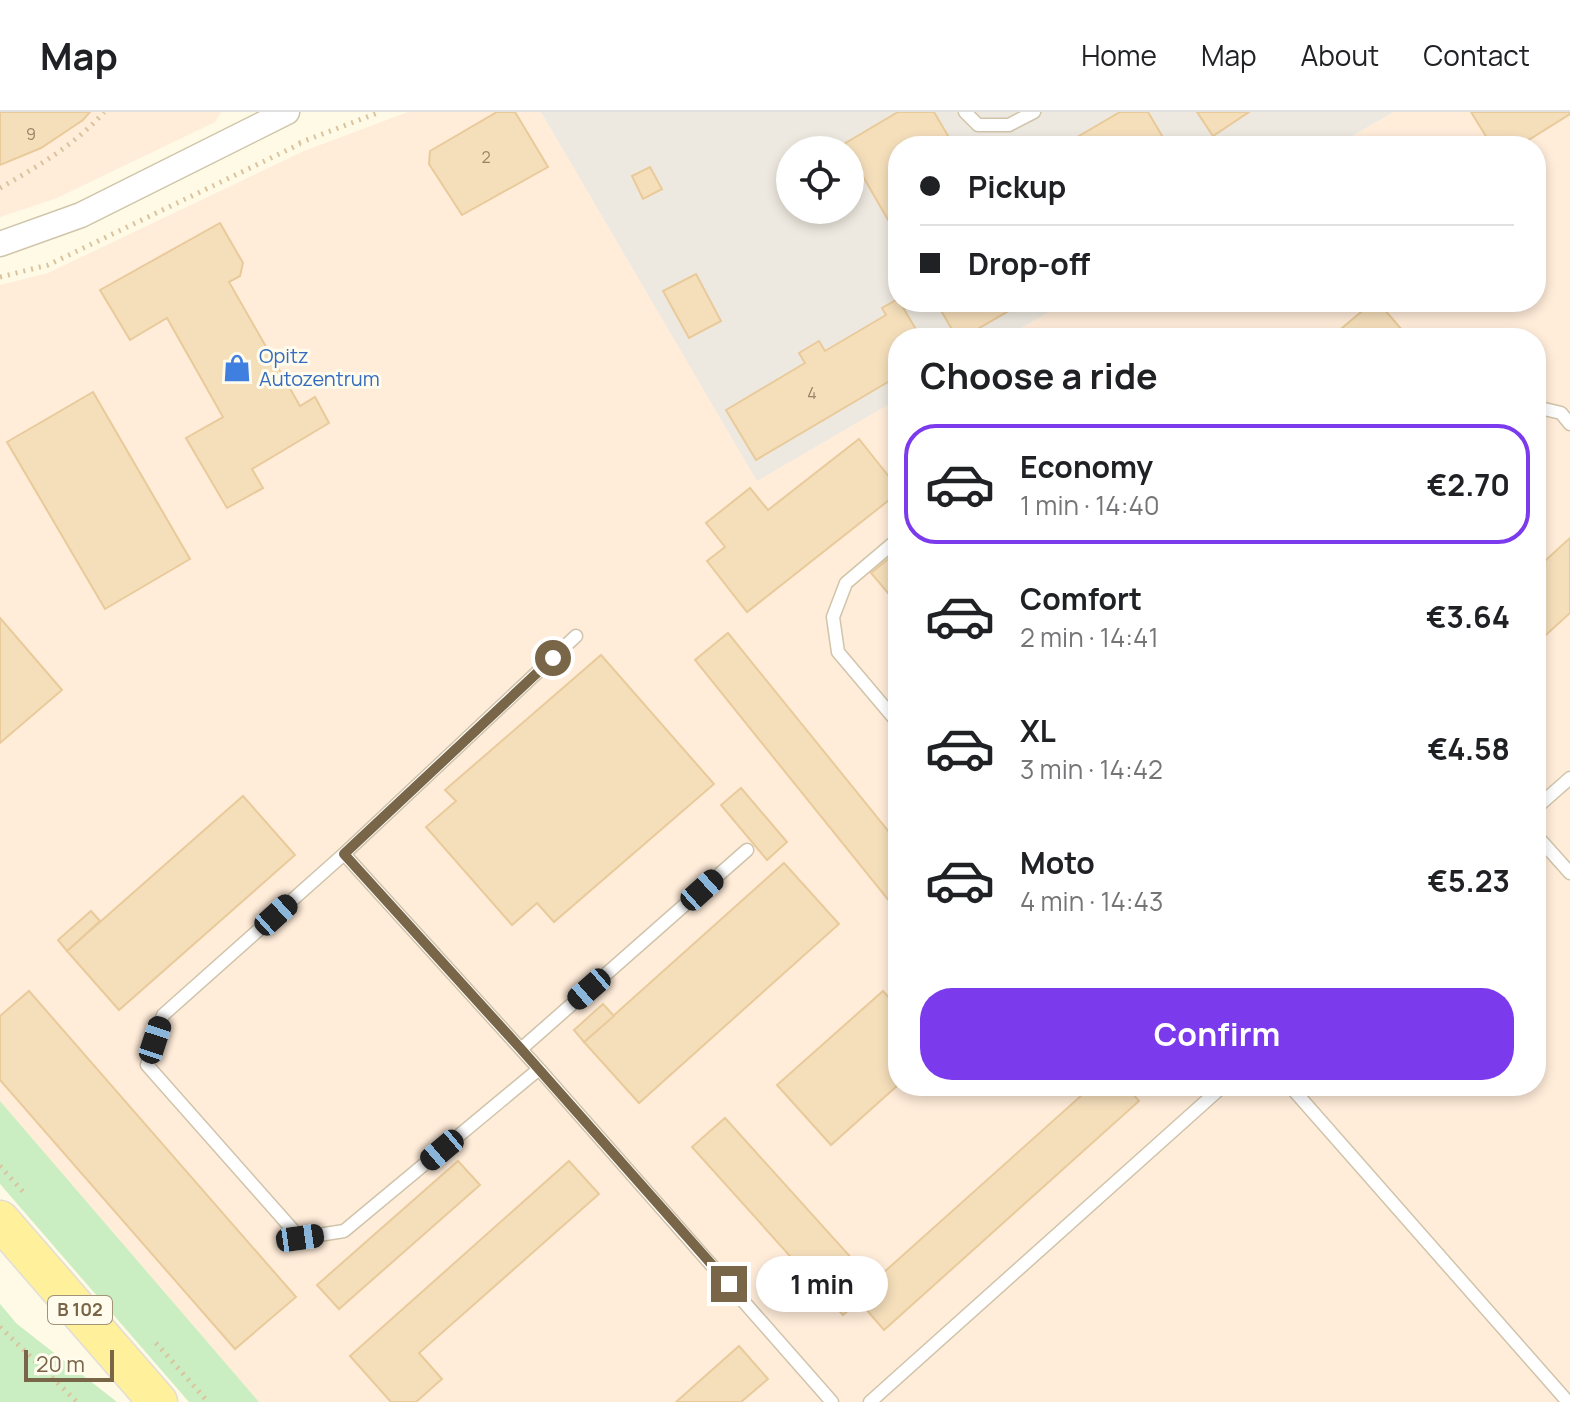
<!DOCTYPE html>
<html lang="en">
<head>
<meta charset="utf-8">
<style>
  :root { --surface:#fff; --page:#f2f2f2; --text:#202124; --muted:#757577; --line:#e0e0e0; --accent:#7c3aed }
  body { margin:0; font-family:Manrope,sans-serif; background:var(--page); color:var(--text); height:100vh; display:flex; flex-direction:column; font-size:30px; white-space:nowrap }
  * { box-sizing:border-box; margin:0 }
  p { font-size:26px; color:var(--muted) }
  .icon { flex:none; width:44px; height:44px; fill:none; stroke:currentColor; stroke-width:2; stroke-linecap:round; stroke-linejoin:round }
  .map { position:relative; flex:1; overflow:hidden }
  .panel { position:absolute; left:888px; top:216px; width:658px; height:768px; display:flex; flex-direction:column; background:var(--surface); border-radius:32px; box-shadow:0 4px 12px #0003 }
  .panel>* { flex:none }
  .guide { position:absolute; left:888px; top:24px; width:658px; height:176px; border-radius:32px; box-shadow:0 4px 12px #0003; display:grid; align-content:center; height:176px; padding:0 32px; background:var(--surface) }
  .fabs { position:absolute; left:776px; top:24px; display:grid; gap:16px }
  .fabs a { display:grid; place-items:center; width:88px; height:88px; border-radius:50%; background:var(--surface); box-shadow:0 4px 12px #0003; font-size:40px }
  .scale { position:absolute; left:24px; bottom:20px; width:90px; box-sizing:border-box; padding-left:8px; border:4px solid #796548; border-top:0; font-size:22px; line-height:28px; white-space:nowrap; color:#796548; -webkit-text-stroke:6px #fffced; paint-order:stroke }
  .end { position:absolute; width:36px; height:36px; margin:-18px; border:10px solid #796548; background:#fff; box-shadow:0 0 0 4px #fff }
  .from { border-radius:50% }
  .bubble { position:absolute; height:56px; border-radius:28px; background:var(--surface); box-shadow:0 4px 12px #0003; font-size:26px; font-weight:700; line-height:56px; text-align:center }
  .car { position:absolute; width:24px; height:48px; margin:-24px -12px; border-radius:10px; box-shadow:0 0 6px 2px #0007; background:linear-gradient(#222 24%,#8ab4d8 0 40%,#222 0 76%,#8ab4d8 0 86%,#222 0) }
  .guide b { display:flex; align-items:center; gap:28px; height:76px; font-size:30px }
  .guide b+b { border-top:2px solid var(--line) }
  .guide i { width:20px; height:20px; background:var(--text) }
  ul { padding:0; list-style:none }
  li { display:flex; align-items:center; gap:24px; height:120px; margin:0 16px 12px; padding:0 16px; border:4px solid transparent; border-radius:32px }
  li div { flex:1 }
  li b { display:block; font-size:30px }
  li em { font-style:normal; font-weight:700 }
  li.current { border-color:var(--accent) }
  li>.icon { width:72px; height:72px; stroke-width:1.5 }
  h2 { padding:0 32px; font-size:36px; line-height:96px }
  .cta { display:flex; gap:16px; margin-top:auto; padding:16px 32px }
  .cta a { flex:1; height:92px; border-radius:32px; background:var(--accent); color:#fff; font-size:32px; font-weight:700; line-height:92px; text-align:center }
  header { display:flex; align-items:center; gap:48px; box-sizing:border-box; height:112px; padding:0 40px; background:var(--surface); border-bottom:2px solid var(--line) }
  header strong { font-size:38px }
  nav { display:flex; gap:44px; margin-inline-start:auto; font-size:28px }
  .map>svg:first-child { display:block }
</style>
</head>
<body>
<header>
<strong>Map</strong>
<nav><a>Home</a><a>Map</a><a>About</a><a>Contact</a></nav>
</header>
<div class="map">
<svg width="1570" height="1290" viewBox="0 0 1570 1290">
  <rect width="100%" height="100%" fill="#fefae6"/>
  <!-- commercial -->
  <g fill="#ffecd9">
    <path d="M 0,0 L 221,0 L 215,10 L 57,86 L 0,105 Z"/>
    <path d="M 408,0 L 541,0 L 757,368 L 898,287 L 898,974 L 1536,974 L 1536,226 L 1004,226 L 1066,190 L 1536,190 L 1536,34 L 1336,34 L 1394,0 L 1570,0 L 1570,1290 L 259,1290 L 0,989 L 0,173 L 48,161 L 304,39 Z"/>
  </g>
  <!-- industrial -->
  <path fill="#eee9e0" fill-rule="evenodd" d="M 541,0 L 1394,0 L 1335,34 L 898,34 L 898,190 L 1066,190 L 1004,226 L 898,226 L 898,287 L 757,369 ZM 790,38 L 850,38 L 850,98 L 790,98 Z"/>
  <!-- green -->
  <g fill="#caedc2">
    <path d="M 0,989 L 259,1290 L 189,1290 L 0,1072 Z"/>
    <path d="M 0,1192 L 17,1212 L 117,1290 L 0,1290 Z"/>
  </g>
  <!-- building -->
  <g fill="#f5dfbb" stroke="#e9ca9a" stroke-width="2">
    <path d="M 0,0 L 90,0 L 83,8 L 41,36 L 0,53 Z"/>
    <path d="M 497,0 L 515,0 L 548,55 L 462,103 L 429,52 L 430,39 Z"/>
    <path d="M 898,0 L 934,0 L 954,34 L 898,34 L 898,125 L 850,42 L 850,38 L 844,32 Z"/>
    <path d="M 1120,0 L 1148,0 L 1168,34 L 1062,34 Z"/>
    <path d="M 1197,0 L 1249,0 L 1213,24 Z"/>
    <path d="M 1471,0 L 1570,0 L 1570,2 L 1519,34 L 1492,34 Z"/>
    <path d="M 650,55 L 662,77 L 643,87 L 632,64 Z"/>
    <path d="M 220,111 L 243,151 L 240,164 L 229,170 L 300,294 L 315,285 L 329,311 L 252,357 L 263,376 L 227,396 L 186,326 L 223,305 L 167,206 L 130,228 L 100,178 Z"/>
    <path d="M 696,162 L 721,209 L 689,226 L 663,179 Z"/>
    <path d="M 898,187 L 921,226 L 898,226 L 898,264 L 756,348 L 726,298 L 805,251 L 799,241 L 819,229 L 825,239 L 886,203 L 882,196 Z"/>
    <path d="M 936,190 L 1024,190 L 962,226 L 957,226 Z"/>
    <path d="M 1373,190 L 1378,190 L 1409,226 L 1330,226 Z"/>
    <path d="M 93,280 L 190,447 L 105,497 L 7,330 Z"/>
    <path d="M 859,327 L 898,376 L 898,381 L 747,500 L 707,449 L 725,435 L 706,411 L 750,376 L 768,398 Z"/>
    <path d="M 1570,426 L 1570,501 L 1536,532 L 1536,457 Z"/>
    <path d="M 898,439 L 898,493 L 871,461 Z"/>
    <path d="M 0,506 L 62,578 L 0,631 Z"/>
    <path d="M 728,521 L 898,731 L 898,800 L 695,548 Z"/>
    <path d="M 601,543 L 714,672 L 554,810 L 537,791 L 512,813 L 426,715 L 456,689 L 445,678 Z"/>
    <path d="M 741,676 L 787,730 L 767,748 L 721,693 Z"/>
    <path d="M 243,684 L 295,743 L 119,898 L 67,839 Z"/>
    <path d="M 784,751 L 839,812 L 639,991 L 584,930 Z"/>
    <path d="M 91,799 L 100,809 L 67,839 L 58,828 Z"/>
    <path d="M 29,879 L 296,1185 L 235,1237 L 0,968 L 0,904 Z"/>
    <path d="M 883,879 L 898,896 L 898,973 L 831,1033 L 777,973 Z"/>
    <path d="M 603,892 L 614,904 L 584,930 L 574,918 Z"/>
    <path d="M 1092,974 L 1126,974 L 1139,989 L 884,1218 L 859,1189 L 843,1203 L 692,1035 L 725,1006 L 873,1170 Z"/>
    <path d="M 458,1049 L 480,1073 L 339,1197 L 317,1173 Z"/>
    <path d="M 569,1049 L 599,1082 L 419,1241 L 442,1267 L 416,1290 L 391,1290 L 350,1244 Z"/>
    <path d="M 739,1234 L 768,1267 L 741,1290 L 676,1290 Z"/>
  </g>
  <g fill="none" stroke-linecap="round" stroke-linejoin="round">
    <defs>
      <g id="service">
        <path d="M 965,0 L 978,13 L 1009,13 L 1034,0"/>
        <path d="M 1536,295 L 1561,301 L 1570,312"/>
        <path d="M 898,427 L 846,471 L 833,505 L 838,540 L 898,611"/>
        <path d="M 1536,696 L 1570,666"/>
        <path d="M 1536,723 L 1570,761"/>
        <path d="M 344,742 L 576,524"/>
        <path d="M 521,937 L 747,738"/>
        <path d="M 539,957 L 344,1119 L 300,1126 L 147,953 L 163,903 L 344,742 L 539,957 L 832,1290"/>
        <path d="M 1290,974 L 1568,1290"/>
        <path d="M 870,1290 L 1223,974"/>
      </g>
      <path id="minor" d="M 0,132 L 81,103 L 287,0"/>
      <path id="primary" d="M 0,1108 L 158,1290"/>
    </defs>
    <!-- service casing -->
    <use href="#service" stroke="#d0c4aa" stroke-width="15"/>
    <!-- minor casing -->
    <use href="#minor" stroke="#d0c4aa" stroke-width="27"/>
    <!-- primary casing -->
    <use href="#primary" stroke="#e2ddd7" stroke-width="41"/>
    <!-- path -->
    <g stroke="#dbc39e" stroke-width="5" stroke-dasharray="2 6" stroke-linecap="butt">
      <path d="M 299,31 L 380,0"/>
      <path d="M 0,76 C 37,55 76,32 104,0"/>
      <path d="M 0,165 L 48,153 L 300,32"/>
      <path d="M 0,1054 L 25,1082"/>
      <path d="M 0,1215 L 77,1290"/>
      <path d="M 156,1231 L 208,1290"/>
    </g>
    <!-- service -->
    <use href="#service" stroke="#fff" stroke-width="12"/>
    <!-- minor -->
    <use href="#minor" stroke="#fff" stroke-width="24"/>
    <!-- primary -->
    <use href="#primary" stroke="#fff09b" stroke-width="38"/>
  </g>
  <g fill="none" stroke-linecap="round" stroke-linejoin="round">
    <!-- route -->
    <path stroke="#796548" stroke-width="10" d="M 553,546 L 344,742 L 521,937 L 729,1172"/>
  </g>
  <!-- icons -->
  <defs>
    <symbol id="shop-bare" viewBox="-9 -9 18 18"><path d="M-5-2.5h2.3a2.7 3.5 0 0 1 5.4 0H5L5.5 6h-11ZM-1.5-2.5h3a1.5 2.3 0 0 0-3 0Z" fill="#3f7fe0" stroke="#fffced" stroke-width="2.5" paint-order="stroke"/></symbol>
  </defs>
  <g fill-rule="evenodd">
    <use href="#shop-bare" x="217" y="236" width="40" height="40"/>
  </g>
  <g text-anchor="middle" stroke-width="6" stroke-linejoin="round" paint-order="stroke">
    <!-- number labels -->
    <g font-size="16" fill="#988465">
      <text x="31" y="28">9</text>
      <text x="486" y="51">2</text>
      <text x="812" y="287">4</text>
    </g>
    <!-- shield labels -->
    <rect fill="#fffced" stroke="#a1927a" stroke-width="2" x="48" y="1184" width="64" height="28" rx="6"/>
    <g font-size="18" font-weight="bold" fill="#796548">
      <text x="80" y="1204">B 102</text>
    </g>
    <!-- shop labels -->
    <g font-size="20" fill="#366cbe" stroke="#fffced" text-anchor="start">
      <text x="259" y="251">Opitz<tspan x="259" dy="23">Autozentrum</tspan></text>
    </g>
  </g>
</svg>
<div class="fabs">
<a><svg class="icon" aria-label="locate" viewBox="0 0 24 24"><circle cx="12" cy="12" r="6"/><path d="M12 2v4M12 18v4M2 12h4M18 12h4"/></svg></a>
</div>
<div class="scale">20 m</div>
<i class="end from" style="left:553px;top:546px"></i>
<i class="end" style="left:729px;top:1172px"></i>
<div class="bubble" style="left:756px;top:1144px;width:132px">1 min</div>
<i class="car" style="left:702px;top:778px;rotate:48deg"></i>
<i class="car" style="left:276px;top:803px;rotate:48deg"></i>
<i class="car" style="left:589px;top:877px;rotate:229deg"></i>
<i class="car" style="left:155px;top:928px;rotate:18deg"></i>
<i class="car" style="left:442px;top:1038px;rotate:230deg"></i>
<i class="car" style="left:300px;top:1126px;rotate:82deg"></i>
<div class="guide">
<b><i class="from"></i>Pickup</b>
<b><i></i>Drop-off</b>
</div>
<section class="panel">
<h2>Choose a ride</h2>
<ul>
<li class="current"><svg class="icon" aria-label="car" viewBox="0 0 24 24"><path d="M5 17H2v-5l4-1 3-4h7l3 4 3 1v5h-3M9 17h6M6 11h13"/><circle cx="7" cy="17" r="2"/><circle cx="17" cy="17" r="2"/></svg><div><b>Economy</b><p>1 min · 14:40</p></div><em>€2.70</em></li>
<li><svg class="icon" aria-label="car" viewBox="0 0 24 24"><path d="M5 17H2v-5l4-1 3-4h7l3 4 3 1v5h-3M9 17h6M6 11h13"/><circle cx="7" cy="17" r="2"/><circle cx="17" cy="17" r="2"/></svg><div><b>Comfort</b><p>2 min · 14:41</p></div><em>€3.64</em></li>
<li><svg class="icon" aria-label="car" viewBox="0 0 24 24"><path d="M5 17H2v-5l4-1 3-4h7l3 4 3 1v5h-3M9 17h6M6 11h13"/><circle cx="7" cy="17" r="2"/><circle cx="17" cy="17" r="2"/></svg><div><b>XL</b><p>3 min · 14:42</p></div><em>€4.58</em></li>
<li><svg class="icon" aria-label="car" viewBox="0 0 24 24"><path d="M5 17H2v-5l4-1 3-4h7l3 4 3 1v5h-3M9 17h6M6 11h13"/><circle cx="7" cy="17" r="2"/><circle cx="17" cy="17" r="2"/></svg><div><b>Moto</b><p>4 min · 14:43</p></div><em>€5.23</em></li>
</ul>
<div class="cta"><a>Confirm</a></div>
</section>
</div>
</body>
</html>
